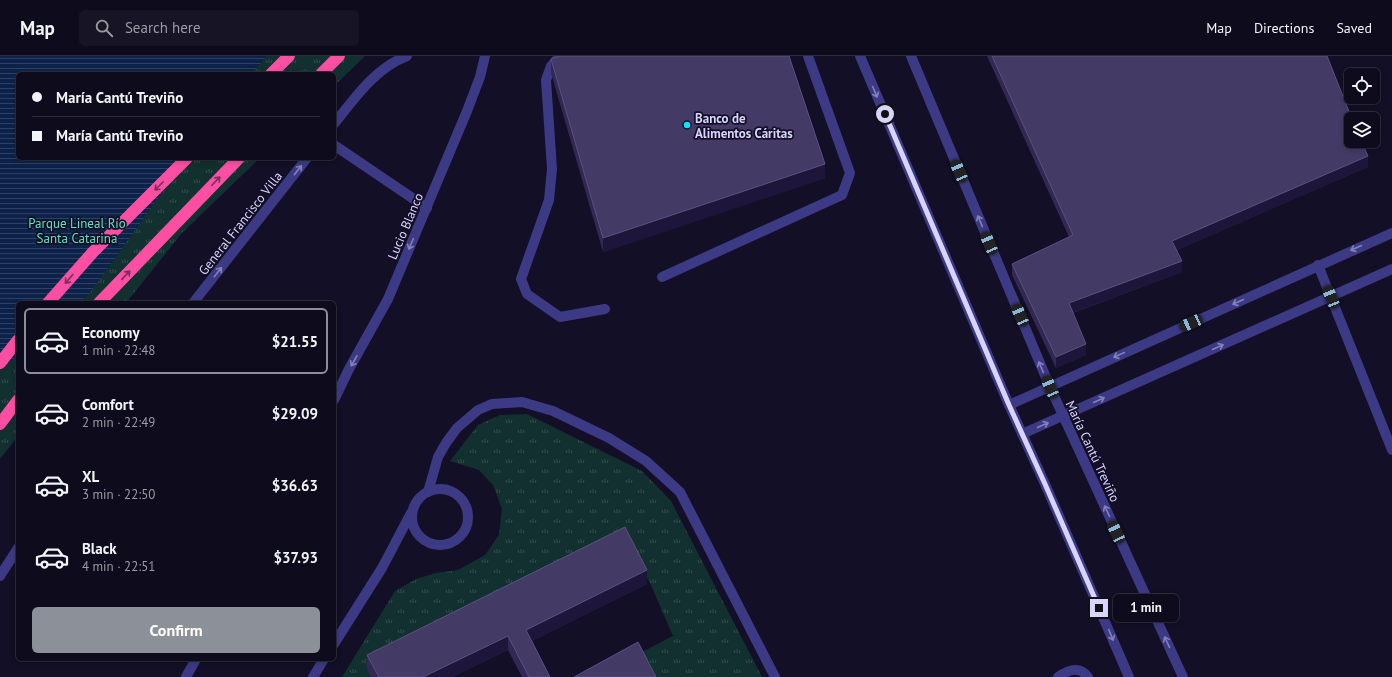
<!DOCTYPE html>
<html lang="en">
<head>
<meta charset="utf-8">
<style>
  :root { --surface:#0e0b1c; --page:#171425; --text:#f1f3f6; --muted:#9b9ba3; --line:#2e2b3b; --accent:#8c9099 }
  body { margin:0; font-family:"PT Sans",sans-serif; background:var(--page); color:var(--text); height:100vh; display:flex; flex-direction:column; font-size:15px; white-space:nowrap }
  * { box-sizing:border-box; margin:0 }
  p { font-size:13px; color:var(--muted) }
  .icon { flex:none; width:22px; height:22px; fill:none; stroke:currentColor; stroke-width:2; stroke-linecap:round; stroke-linejoin:round }
  .map { position:relative; flex:1; overflow:hidden }
  .drawer { position:absolute; left:16px; top:245px; width:320px; height:360px; display:flex; flex-direction:column; background:var(--surface); border-radius:6px; box-shadow:0 2px 6px #0003,0 0 0 1px var(--line) }
  .drawer>* { flex:none }
  .banner { position:absolute; left:16px; top:16px; width:320px; height:88px; border-radius:6px; box-shadow:0 2px 6px #0003,0 0 0 1px var(--line); display:grid; align-content:center; height:88px; padding:0 16px; background:var(--surface) }
  .controls { position:absolute; left:1344px; top:12px; display:grid; gap:8px }
  .controls a { display:grid; place-items:center; width:36px; height:36px; border-radius:6px; background:var(--surface); box-shadow:0 2px 6px #0003,0 0 0 1px var(--line); font-size:20px }
  .end { position:absolute; width:18px; height:18px; margin:-9px; border:5px solid #d9d4ff; background:#111; box-shadow:0 0 0 2px #111 }
  .from { border-radius:50% }
  .bubble { position:absolute; height:28px; border-radius:6px; background:var(--surface); box-shadow:0 2px 6px #0003,0 0 0 1px var(--line); font-size:13px; font-weight:600; line-height:28px; text-align:center }
  .car { position:absolute; width:12px; height:24px; margin:-12px -6px; border-radius:5px; box-shadow:0 0 3px 1px #0007; background:linear-gradient(#222 24%,#8ab4d8 0 40%,#222 0 76%,#8ab4d8 0 86%,#222 0) }
  .banner b { display:flex; align-items:center; gap:14px; height:38px; font-size:15px }
  .banner b+b { border-top:1px solid var(--line) }
  .banner i { width:10px; height:10px; background:var(--text) }
  ul { padding:7px 0 0; list-style:none }
  li { display:flex; align-items:center; gap:12px; height:66px; margin:0 8px 6px; padding:0 8px; border:2px solid transparent; border-radius:6px }
  li div { flex:1 }
  li b { display:block; font-size:15px }
  li em { font-style:normal; font-weight:600 }
  li.on { border-color:var(--accent) }
  li>.icon { width:36px; height:36px; stroke-width:1.5 }
  .action { display:flex; gap:8px; margin-top:auto; padding:8px 16px }
  .action a { flex:1; height:46px; border-radius:6px; background:var(--accent); color:#fff; font-size:16px; font-weight:600; line-height:46px; text-align:center }
  header { display:flex; align-items:center; gap:24px; box-sizing:border-box; height:56px; padding:0 20px; background:var(--surface); border-bottom:1px solid var(--line) }
  header strong { font-size:19px }
  nav { display:flex; gap:22px; margin-inline-start:auto; font-size:14px }
  .search { width:280px; height:36px; background:var(--page); display:flex; align-items:center; gap:10px; box-sizing:border-box; padding:0 14px; border-radius:6px; color:var(--muted); font-size:15px }
  .map>svg:first-child { display:block }
</style>
</head>
<body>
<header>
<strong>Map</strong>
<div class="search"><svg class="icon" aria-label="search" viewBox="0 0 24 24"><circle cx="10" cy="10" r="6"/><path d="M15 15l6 6"/></svg>Search here</div>
<nav><a>Map</a><a>Directions</a><a>Saved</a></nav>
</header>
<div class="map">
<svg width="1392" height="621" viewBox="0 0 1392 621">
  <defs>
    <pattern id="grass-tufts" width="24" height="20" patternUnits="userSpaceOnUse"><rect width="24" height="20" fill="#12302f"/><path d="M3 7l-1-3M5 7V3M7 7l1-3M15 17l-1-3M17 17v-4M19 17l1-3" fill="none" stroke="#344d4e"/></pattern>
    <pattern id="water-rules" width="6" height="5" patternUnits="userSpaceOnUse"><rect width="6" height="5" fill="#0c2248"/><path d="M0 2.5h6" fill="none" stroke="#2f4163"/></pattern>
  </defs>
  <rect width="100%" height="100%" fill="#130f26"/>
  <!-- grass -->
  <g fill="url(#grass-tufts)">
    <path d="M 0,0 L 365,0 L 334,30 L 334,18 L 18,18 L 18,102 L 260,102 L 182,177 L 126,247 L 18,247 L 18,380 L 0,403 Z"/>
    <path d="M 527,358 L 642,415 L 671,445 L 762,621 L 650,621 L 640,597 L 673,580 L 650,527 L 625,485 L 371,621 L 342,621 L 395,535 L 416,523 L 436,517 L 458,514 L 485,499 L 499,479 L 502,453 L 493,429 L 479,414 L 450,405 L 478,369 L 500,359 Z"/>
  </g>
  <!-- water -->
  <path fill="url(#water-rules)" d="M 0,0 L 267,0 L 251,18 L 18,18 L 18,102 L 187,102 L 90,237 L 78,247 L 18,247 L 18,299 L 0,314 Z"/>
  <g fill="none" stroke-linecap="round" stroke-linejoin="round">
    <!-- lane -->
    <g stroke="#3d3a85" stroke-width="10">
      <path d="M 560,0 L 551,10 L 546,24 L 552,113 L 549,144 L 521,223 L 527,238 L 560,261 L 605,253"/>
      <path d="M 1318,209 L 1392,394"/>
      <path d="M 662,221 L 842,139 L 850,117 L 808,0"/>
      <path d="M 1009,349 L 1392,177"/>
      <path d="M 1022,378 L 1392,213"/>
      <circle cx="440" cy="461" r="28"/>
      <path d="M 428,436 L 438,401 L 446,387 L 457,372 L 478,354 L 492,348 L 522,346 L 553,355 L 609,382 L 646,405 L 680,436 L 775,621"/>
      <path d="M 334,588 L 382,512 L 411,457"/>
      <path d="M 313,621 L 324,603"/>
      <path d="M 1058,621 C 1068,614 1079,609 1088,621"/>
    </g>
    <!-- street -->
    <g stroke="#3d3a85" stroke-width="10">
      <path d="M 860,0 L 1009,349 L 1045,428 L 1129,621"/>
      <path d="M 911,0 L 1050,331 L 1183,621"/>
      <path d="M 334,68 C 354,43 375,12 407,0"/>
      <path d="M 334,89 L 427,152"/>
      <path d="M 193,247 L 307,102"/>
      <path d="M 334,344 L 349,313 L 388,243 L 467,55 L 480,21 L 485,0"/>
      <path d="M 0,520 L 18,492"/>
      <path d="M 186,621 L 196,603"/>
    </g>
    <!-- highway -->
    <g stroke="#ff4fa3" stroke-width="12">
      <path d="M 271,18 L 289,0"/>
      <path d="M 321,18 L 339,0"/>
      <path d="M 48,247 L 93,196 L 187,102"/>
      <path d="M 99,247 L 239,102"/>
      <path d="M 0,307 L 18,284"/>
      <path d="M 0,368 L 18,344"/>
    </g>
  </g>
  <!-- wall -->
  <g fill="#312854">
    <path d="M 987,0 L 1327,0 L 1368,111 L 1177,194 L 1182,216 L 1073,257 L 1086,299 L 1056,312 L 1012,219 L 1012,208 L 1069,181 Z"/>
    <path d="M 551,3 L 825,122 L 603,196 L 551,17 Z"/>
    <path d="M 647,528 L 532,585 L 550,621 L 522,621 L 508,594 L 452,621 L 371,621 L 367,613 L 367,599 Z"/>
  </g>
  <!-- shaded-wall -->
  <g fill="#1d163a">
    <path d="M 1368,100 L 1368,111 L 1172,196 L 1172,185 Z"/>
    <path d="M 825,108 L 825,122 L 603,196 L 603,182 Z"/>
    <path d="M 1182,205 L 1182,216 L 1069,258 L 1069,247 Z"/>
    <path d="M 1086,288 L 1086,299 L 1056,312 L 1056,301 Z"/>
    <path d="M 647,514 L 647,528 L 526,588 L 526,574 Z"/>
    <path d="M 508,580 L 508,594 L 452,621 L 423,621 Z"/>
  </g>
  <!-- building -->
  <g fill="#433a66" stroke="#5a527e">
    <path d="M 560,0 L 789,0 L 825,108 L 603,182 L 551,3 Z"/>
    <path d="M 992,0 L 1327,0 L 1352,63 L 1351,63 L 1351,85 L 1361,85 L 1368,100 L 1172,185 L 1182,205 L 1069,247 L 1086,288 L 1056,301 L 1012,208 L 1073,179 Z"/>
    <path d="M 625,471 L 647,514 L 526,574 L 550,621 L 529,621 L 508,580 L 423,621 L 379,621 L 367,599 Z"/>
    <path d="M 638,586 L 656,621 L 574,621 Z"/>
  </g>
  <!-- one-way arrows -->
  <defs><path id="oneway-shaft" d="M-6 0H5M1.5-3L5.5 0L1.5 3" fill="none" stroke-width="1.6" stroke-linecap="round" stroke-linejoin="round"/></defs>
  <g stroke="#837fbc">
    <use href="#oneway-shaft" transform="translate(875 36) rotate(67)"/>
    <use href="#oneway-shaft" transform="translate(298 114) rotate(-52)"/>
    <use href="#oneway-shaft" transform="translate(980 165) rotate(-113)"/>
    <use href="#oneway-shaft" transform="translate(411 188) rotate(113)"/>
    <use href="#oneway-shaft" transform="translate(1356 192) rotate(156)"/>
    <use href="#oneway-shaft" transform="translate(218 216) rotate(-52)"/>
    <use href="#oneway-shaft" transform="translate(1238 246) rotate(156)"/>
    <use href="#oneway-shaft" transform="translate(1218 291) rotate(-24)"/>
    <use href="#oneway-shaft" transform="translate(1119 299) rotate(156)"/>
    <use href="#oneway-shaft" transform="translate(354 305) rotate(119)"/>
    <use href="#oneway-shaft" transform="translate(1041 311) rotate(-113)"/>
    <use href="#oneway-shaft" transform="translate(1099 344) rotate(-24)"/>
    <use href="#oneway-shaft" transform="translate(1043 369) rotate(-24)"/>
    <use href="#oneway-shaft" transform="translate(1107 455) rotate(-115)"/>
    <use href="#oneway-shaft" transform="translate(1111 579) rotate(67)"/>
    <use href="#oneway-shaft" transform="translate(1167 586) rotate(-115)"/>
  </g>
  <g stroke="#7d2c5e">
    <use href="#oneway-shaft" transform="translate(216 125) rotate(-46)"/>
    <use href="#oneway-shaft" transform="translate(159 130) rotate(135)"/>
    <use href="#oneway-shaft" transform="translate(126 219) rotate(-47)"/>
    <use href="#oneway-shaft" transform="translate(69 223) rotate(131)"/>
  </g>
  <g fill="none" stroke-linecap="round" stroke-linejoin="round">
    <!-- route -->
    <path stroke="#d9d4ff" stroke-width="5" d="M 885,58 L 1009,349 L 1045,428 L 1099,552"/>
  </g>
  <!-- markers -->
  <circle fill="#00e5ff" stroke="#130f26" stroke-width="1.5" cx="687" cy="69" r="4"/>
  <g text-anchor="middle" stroke-width="3.5" stroke-linejoin="round" paint-order="stroke">
    <!-- poi labels -->
    <g font-size="13" font-weight="bold" fill="#d9d4ff" stroke="#130f26" text-anchor="start">
      <text x="695" y="67">Banco de<tspan x="695" dy="15">Alimentos Cáritas</tspan></text>
    </g>
    <!-- park labels -->
    <g font-size="13" fill="#5fe0c0" stroke="#130f26">
      <text x="77" y="172">Parque Lineal Río<tspan x="77" dy="15">Santa Catarina</tspan></text>
    </g>
    <!-- street labels -->
    <g font-size="13" fill="#d9d4ff" stroke="#130f26">
      <text transform="translate(240 167) rotate(-52)" y="5">General Francisco Villa</text>
      <text transform="translate(405 170) rotate(-67)" y="5">Lucio Blanco</text>
      <text transform="translate(1093 395) rotate(65)" y="5">María Cantú Treviño</text>
    </g>
  </g>
</svg>
<div class="controls">
<a><svg class="icon" aria-label="locate" viewBox="0 0 24 24"><circle cx="12" cy="12" r="6"/><path d="M12 2v4M12 18v4M2 12h4M18 12h4"/></svg></a>
<a><svg class="icon" aria-label="layers" viewBox="0 0 24 24"><path d="M12 4l9 5-9 5-9-5zM3 14l9 5 9-5"/></svg></a>
</div>
<i class="end from" style="left:885px;top:58px"></i>
<i class="end" style="left:1099px;top:552px"></i>
<div class="bubble" style="left:1113px;top:538px;width:66px">1 min</div>
<i class="car" style="left:959px;top:115px;rotate:337deg"></i>
<i class="car" style="left:989px;top:187px;rotate:337deg"></i>
<i class="car" style="left:1331px;top:241px;rotate:338deg"></i>
<i class="car" style="left:1020px;top:259px;rotate:337deg"></i>
<i class="car" style="left:1191px;top:267px;rotate:246deg"></i>
<i class="car" style="left:1050px;top:331px;rotate:337deg"></i>
<i class="car" style="left:1116px;top:476px;rotate:335deg"></i>
<div class="banner">
<b><i class="from"></i>María Cantú Treviño</b>
<b><i></i>María Cantú Treviño</b>
</div>
<section class="drawer">
<ul>
<li class="on"><svg class="icon" aria-label="car" viewBox="0 0 24 24"><path d="M5 17H2v-5l4-1 3-4h7l3 4 3 1v5h-3M9 17h6M6 11h13"/><circle cx="7" cy="17" r="2"/><circle cx="17" cy="17" r="2"/></svg><div><b>Economy</b><p>1 min · 22:48</p></div><em>$21.55</em></li>
<li><svg class="icon" aria-label="car" viewBox="0 0 24 24"><path d="M5 17H2v-5l4-1 3-4h7l3 4 3 1v5h-3M9 17h6M6 11h13"/><circle cx="7" cy="17" r="2"/><circle cx="17" cy="17" r="2"/></svg><div><b>Comfort</b><p>2 min · 22:49</p></div><em>$29.09</em></li>
<li><svg class="icon" aria-label="car" viewBox="0 0 24 24"><path d="M5 17H2v-5l4-1 3-4h7l3 4 3 1v5h-3M9 17h6M6 11h13"/><circle cx="7" cy="17" r="2"/><circle cx="17" cy="17" r="2"/></svg><div><b>XL</b><p>3 min · 22:50</p></div><em>$36.63</em></li>
<li><svg class="icon" aria-label="car" viewBox="0 0 24 24"><path d="M5 17H2v-5l4-1 3-4h7l3 4 3 1v5h-3M9 17h6M6 11h13"/><circle cx="7" cy="17" r="2"/><circle cx="17" cy="17" r="2"/></svg><div><b>Black</b><p>4 min · 22:51</p></div><em>$37.93</em></li>
</ul>
<div class="action"><a>Confirm</a></div>
</section>
</div>
</body>
</html>
